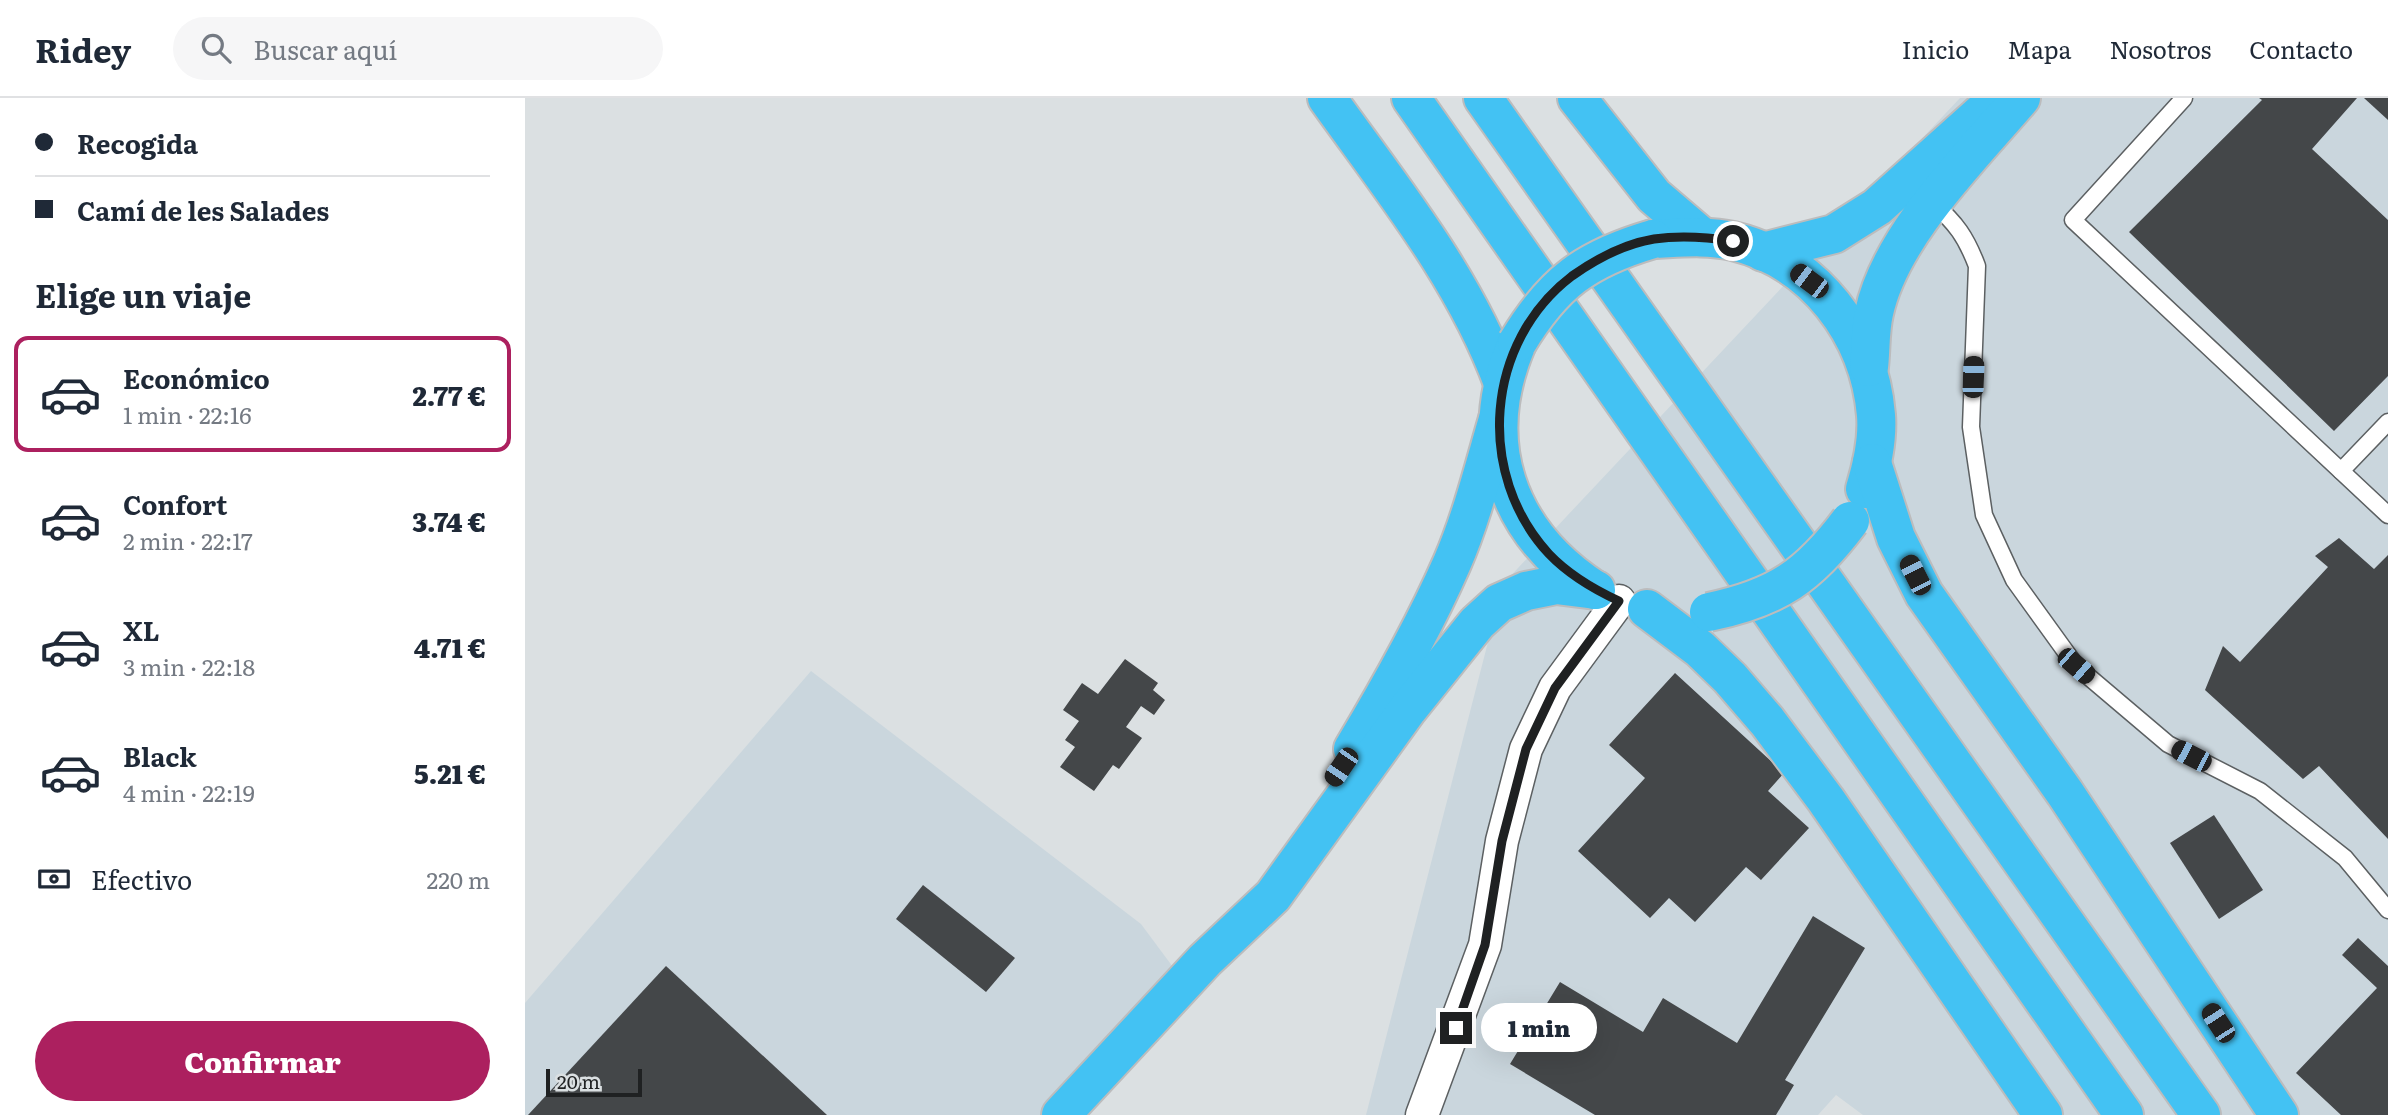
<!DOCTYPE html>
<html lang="es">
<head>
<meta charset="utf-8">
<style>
  :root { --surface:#fff; --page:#f6f6f7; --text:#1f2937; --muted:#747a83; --line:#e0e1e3; --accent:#ac205f }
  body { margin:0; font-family:Literata,serif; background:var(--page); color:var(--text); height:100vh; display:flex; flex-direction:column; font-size:26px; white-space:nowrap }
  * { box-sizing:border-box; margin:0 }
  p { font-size:23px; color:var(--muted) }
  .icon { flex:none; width:38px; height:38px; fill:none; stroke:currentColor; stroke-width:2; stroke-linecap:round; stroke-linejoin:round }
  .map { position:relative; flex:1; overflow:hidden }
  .drawer { display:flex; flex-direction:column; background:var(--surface); width:525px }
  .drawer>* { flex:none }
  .hud { display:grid; align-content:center; height:154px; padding:0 35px; background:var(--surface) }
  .scale { position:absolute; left:21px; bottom:18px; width:96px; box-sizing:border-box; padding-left:7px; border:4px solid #1f2122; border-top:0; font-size:19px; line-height:24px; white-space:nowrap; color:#1f2122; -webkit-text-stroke:5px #dbe0e2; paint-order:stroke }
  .end { position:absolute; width:32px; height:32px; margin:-16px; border:9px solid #1f2122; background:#fff; box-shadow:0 0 0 4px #fff }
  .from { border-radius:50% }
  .bubble { position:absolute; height:49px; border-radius:24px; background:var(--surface); box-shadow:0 7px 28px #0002; font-size:23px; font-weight:800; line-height:49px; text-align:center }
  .car { position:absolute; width:21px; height:42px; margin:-21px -10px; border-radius:9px; box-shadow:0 0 5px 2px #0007; background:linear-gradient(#222 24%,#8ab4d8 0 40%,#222 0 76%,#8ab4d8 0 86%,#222 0) }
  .hud b { display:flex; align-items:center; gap:24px; height:66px; font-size:26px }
  .hud b+b { border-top:2px solid var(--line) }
  .hud i { width:18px; height:18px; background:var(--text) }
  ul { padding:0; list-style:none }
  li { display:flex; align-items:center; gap:21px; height:116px; margin:0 14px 10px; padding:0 21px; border:4px solid transparent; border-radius:14px }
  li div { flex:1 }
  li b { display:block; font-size:26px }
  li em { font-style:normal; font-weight:800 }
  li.current { border-color:var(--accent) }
  li>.icon { width:63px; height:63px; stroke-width:1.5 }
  h2 { padding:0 35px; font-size:32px; line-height:84px }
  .pay { display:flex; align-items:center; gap:18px; height:77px; padding:0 35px; font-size:26px }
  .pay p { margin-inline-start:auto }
  .button { display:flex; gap:14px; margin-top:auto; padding:14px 35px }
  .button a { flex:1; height:80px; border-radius:42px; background:var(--accent); color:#fff; font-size:28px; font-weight:800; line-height:80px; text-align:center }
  header { display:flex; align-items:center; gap:42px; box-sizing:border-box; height:98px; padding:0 35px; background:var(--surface); border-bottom:2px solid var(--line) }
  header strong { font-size:33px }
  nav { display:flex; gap:38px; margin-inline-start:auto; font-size:24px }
  .search { width:490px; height:63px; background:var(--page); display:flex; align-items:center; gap:18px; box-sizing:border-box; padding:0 24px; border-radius:38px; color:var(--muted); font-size:26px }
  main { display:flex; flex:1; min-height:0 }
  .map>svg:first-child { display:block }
</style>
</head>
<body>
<header>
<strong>Ridey</strong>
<div class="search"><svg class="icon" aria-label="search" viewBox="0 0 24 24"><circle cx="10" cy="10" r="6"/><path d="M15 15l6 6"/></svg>Buscar aquí</div>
<nav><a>Inicio</a><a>Mapa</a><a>Nosotros</a><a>Contacto</a></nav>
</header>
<main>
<section class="drawer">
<div class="hud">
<b><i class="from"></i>Recogida</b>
<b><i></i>Camí de les Salades</b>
</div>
<h2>Elige un viaje</h2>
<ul>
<li class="current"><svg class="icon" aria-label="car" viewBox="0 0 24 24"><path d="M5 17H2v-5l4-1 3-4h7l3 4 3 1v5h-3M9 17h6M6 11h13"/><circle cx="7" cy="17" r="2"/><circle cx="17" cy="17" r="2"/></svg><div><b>Económico</b><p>1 min · 22:16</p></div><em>2.77 €</em></li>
<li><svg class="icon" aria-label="car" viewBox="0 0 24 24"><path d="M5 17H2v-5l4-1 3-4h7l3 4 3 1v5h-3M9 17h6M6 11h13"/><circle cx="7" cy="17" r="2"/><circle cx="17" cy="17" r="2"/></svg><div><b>Confort</b><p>2 min · 22:17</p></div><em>3.74 €</em></li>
<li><svg class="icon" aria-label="car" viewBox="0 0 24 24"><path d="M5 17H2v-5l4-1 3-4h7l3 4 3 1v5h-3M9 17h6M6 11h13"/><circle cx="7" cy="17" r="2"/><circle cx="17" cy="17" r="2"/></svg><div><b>XL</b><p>3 min · 22:18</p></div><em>4.71 €</em></li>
<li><svg class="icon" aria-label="car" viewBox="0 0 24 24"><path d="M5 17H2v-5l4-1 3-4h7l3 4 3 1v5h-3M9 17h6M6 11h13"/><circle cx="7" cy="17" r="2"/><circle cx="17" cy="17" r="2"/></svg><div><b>Black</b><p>4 min · 22:19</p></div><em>5.21 €</em></li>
</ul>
<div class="pay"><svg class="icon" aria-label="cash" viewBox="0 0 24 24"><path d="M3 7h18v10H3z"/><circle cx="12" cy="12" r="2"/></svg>Efectivo<p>220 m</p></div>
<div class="button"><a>Confirmar</a></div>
</section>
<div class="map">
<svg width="1863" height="1017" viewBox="0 0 1863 1017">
  <rect width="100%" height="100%" fill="#dbe0e2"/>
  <!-- built -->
  <g fill="#cad6dd">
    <path d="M 1435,0 L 1863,0 L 1863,1017 L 1338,1017 L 1311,997 L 1293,1017 L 841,1017 L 978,486 Z"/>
    <path d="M 286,573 L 616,826 L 668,896 L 559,1017 L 0,1017 L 0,905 Z"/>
  </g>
  <!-- building -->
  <g fill="#444749">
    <path d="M 1734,0 L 1832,0 L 1787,51 L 1863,122 L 1863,278 L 1809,333 L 1604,134 L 1737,2 Z"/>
    <path d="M 1839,0 L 1863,0 L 1863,22 Z"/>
    <path d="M 1814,440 L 1849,471 L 1863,457 L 1863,741 L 1794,668 L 1778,681 L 1680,592 L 1698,548 L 1715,564 L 1803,469 L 1790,458 Z"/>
    <path d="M 600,561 L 633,585 L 628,592 L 640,602 L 629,617 L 616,608 L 601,629 L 617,640 L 594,671 L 588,667 L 569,693 L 535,669 L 550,649 L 540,642 L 554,623 L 538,612 L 557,585 L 573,596 Z"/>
    <path d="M 1150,575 L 1259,675 L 1243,693 L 1284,730 L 1236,782 L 1221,769 L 1170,824 L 1144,800 L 1125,820 L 1053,753 L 1120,680 L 1084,647 Z"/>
    <path d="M 1689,717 L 1738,792 L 1694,821 L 1645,745 Z"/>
    <path d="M 398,787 L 490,860 L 461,894 L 371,821 Z"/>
    <path d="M 1288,818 L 1340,850 L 1260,982 L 1269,987 L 1251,1017 L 1070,1017 L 985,966 L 1035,884 L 1118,934 L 1138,900 L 1212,945 Z"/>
    <path d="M 1833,840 L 1863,868 L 1863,1017 L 1816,1017 L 1771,975 L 1852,890 L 1817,857 Z"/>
    <path d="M 141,868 L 302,1017 L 3,1017 Z"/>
  </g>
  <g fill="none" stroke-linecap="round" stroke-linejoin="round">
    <defs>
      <g id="lane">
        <path d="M 1659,0 L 1548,122 L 1863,417"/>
        <path d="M 1408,105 C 1431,125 1441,139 1452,168 L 1446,329 L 1459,417 L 1489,482 L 1551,568 L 1643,646 L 1735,693 L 1820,760 L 1863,812"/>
        <path d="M 1816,373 L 1863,324"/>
      </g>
      <path id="street" d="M 897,1017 L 960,847 L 977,743 L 1001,651 L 1030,590 L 1094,503"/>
      <g id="highway">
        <path d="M 802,0 C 867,91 939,179 978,285"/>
        <path d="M 886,0 L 1599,1017"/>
        <path d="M 958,0 L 1676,1017"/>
        <path d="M 1052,0 L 1129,98 L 1177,139"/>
        <path d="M 1128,141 C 1155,140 1181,137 1208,143 C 1290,163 1344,235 1351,317 C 1353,342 1347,368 1340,391"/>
        <path d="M 1238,154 L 1309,136 L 1352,109 L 1459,13"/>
        <path d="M 992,245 C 950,344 981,434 1070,492"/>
        <path d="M 1344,269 C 1346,251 1345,232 1349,215 C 1365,138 1446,59 1496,0"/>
        <path d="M 1347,365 L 1371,440 L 1399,496 L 1540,695 L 1754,1017"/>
        <path d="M 1122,511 L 1175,551 L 1205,580 L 1242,623 L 1301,702 L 1518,1017"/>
        <path d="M 828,651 C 864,591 899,529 927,465 C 947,419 959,369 973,321"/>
        <path d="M 536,1017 L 680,862 L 748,798 L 883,611 L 952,525 L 974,505 L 1001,493 L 1031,487 L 1071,492"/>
      </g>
    </defs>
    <!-- lane casing -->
    <use href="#lane" stroke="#5c6062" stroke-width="19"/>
    <!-- street casing -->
    <use href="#street" stroke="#5c6062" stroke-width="35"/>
    <!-- highway casing -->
    <use href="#highway" stroke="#bcbcbd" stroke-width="42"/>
    <!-- lane -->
    <use href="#lane" stroke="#fff" stroke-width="16"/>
    <!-- street -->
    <use href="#street" stroke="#fff" stroke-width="32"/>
    <!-- highway -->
    <use href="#highway" stroke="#43c2f3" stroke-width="38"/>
    <defs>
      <g id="highway-bridge">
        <path d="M 992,245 C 1028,185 1060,161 1128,141"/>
        <path d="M 1184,514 C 1252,500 1284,478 1325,423"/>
      </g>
    </defs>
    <!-- highway-bridge casing -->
    <use href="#highway-bridge" stroke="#bcbcbd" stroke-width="42" stroke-linecap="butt"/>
    <!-- highway-bridge -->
    <use href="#highway-bridge" stroke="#43c2f3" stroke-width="38"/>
  </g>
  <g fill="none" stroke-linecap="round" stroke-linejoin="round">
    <!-- route -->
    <path stroke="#1f2122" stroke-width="9" d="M 931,930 L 960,847 L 977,743 L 1001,651 L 1030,590 L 1094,503 C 1068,491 1044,477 1024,456 C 950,376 960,244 1047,178 C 1071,161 1099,146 1129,141 C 1155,137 1182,139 1208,143"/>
  </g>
</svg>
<div class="scale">20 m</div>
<i class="end from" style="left:1208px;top:143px"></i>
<i class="end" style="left:931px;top:930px"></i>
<div class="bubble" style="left:956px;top:905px;width:116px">1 min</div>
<i class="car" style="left:1284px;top:183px;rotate:307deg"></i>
<i class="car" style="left:1448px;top:279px;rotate:2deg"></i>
<i class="car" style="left:1390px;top:477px;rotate:333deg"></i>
<i class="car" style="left:1551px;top:568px;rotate:131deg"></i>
<i class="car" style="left:1666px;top:658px;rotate:297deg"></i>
<i class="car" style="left:816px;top:669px;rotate:214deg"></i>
<i class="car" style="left:1693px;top:925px;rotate:327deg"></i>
</div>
</main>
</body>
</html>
